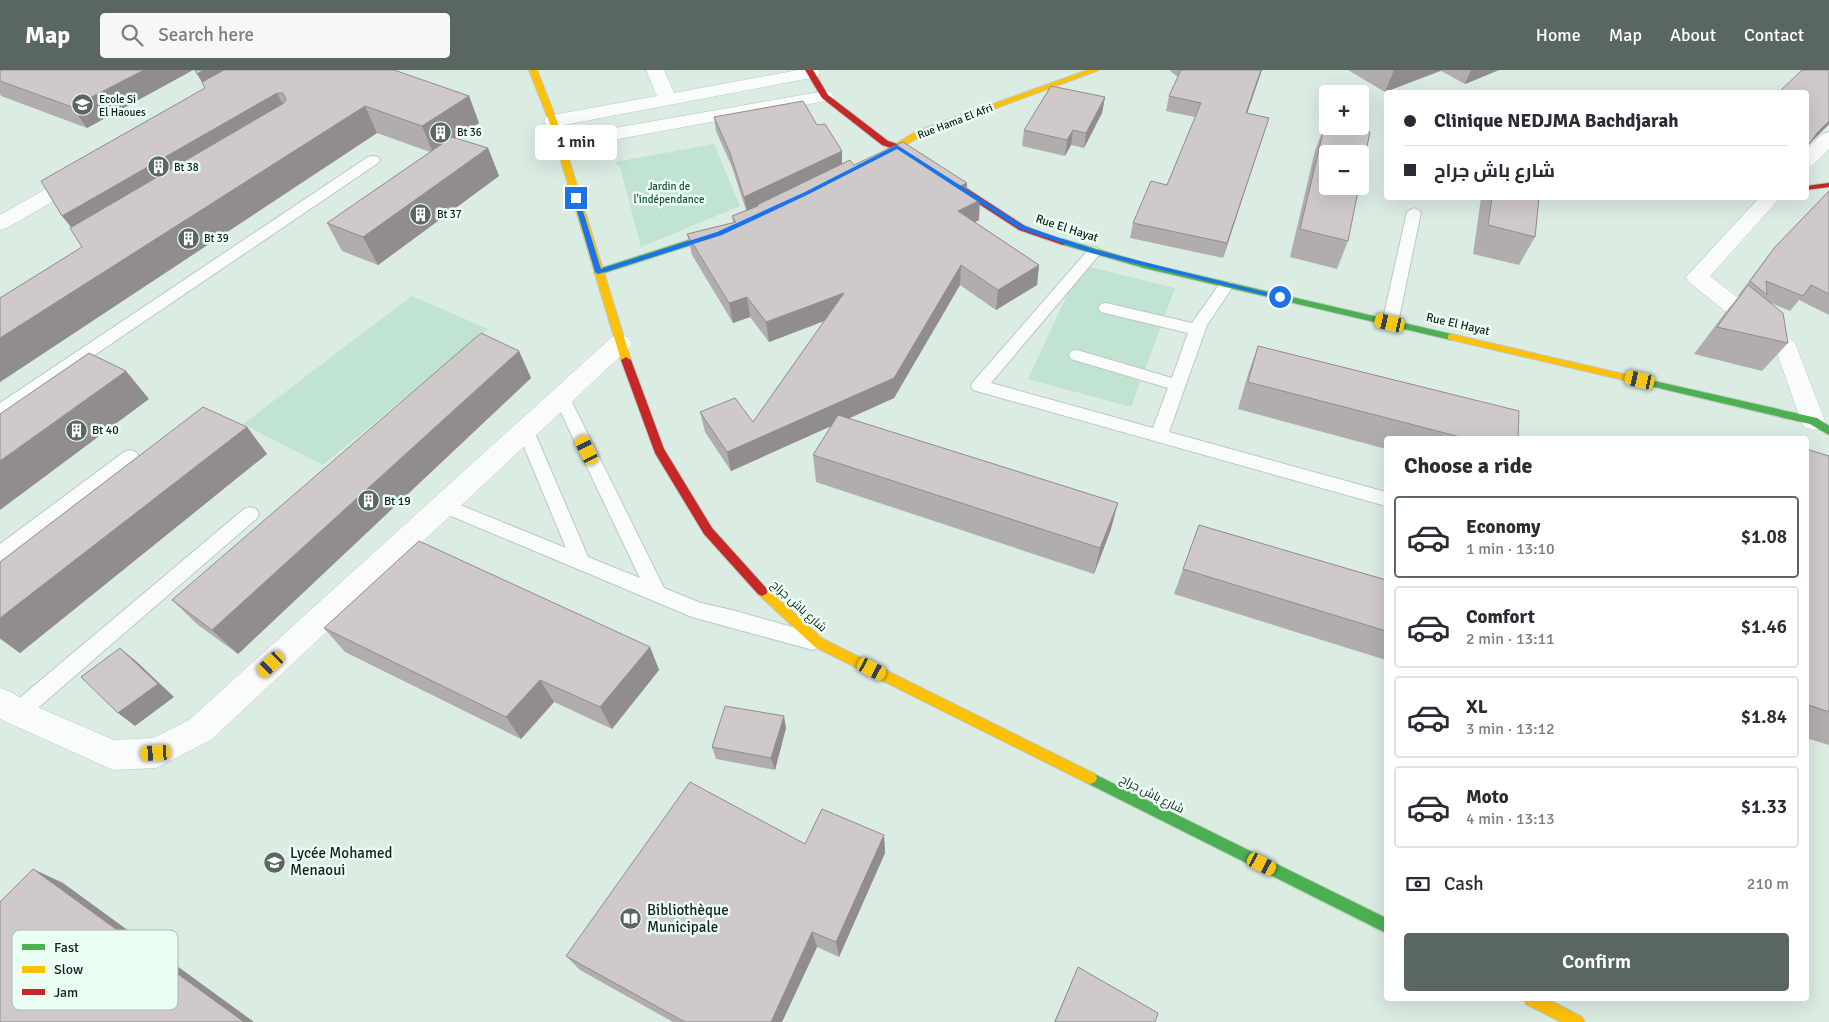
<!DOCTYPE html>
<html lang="en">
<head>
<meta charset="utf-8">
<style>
  :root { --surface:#fff; --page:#f7f7f7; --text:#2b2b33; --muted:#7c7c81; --line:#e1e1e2; --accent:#5a6760 }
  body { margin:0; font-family:Signika,Cairo,sans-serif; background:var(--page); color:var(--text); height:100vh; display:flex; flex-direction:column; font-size:19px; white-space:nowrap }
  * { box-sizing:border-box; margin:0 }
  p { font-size:16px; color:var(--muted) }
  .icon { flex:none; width:28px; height:28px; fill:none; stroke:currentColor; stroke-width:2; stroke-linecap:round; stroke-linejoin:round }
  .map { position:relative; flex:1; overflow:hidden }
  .side { position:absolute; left:1384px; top:366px; width:425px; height:565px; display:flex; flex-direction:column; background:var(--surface); border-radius:5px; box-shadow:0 5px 20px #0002 }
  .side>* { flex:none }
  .top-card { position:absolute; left:1384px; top:20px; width:425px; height:110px; border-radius:5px; box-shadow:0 5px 20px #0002; display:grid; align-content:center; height:110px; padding:0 20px; background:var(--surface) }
  .tools { position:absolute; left:1319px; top:15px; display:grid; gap:10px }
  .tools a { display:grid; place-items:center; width:50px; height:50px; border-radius:5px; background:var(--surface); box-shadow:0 5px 20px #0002; font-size:25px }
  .end { position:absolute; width:22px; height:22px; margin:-11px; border:6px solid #1a73e8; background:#fff; box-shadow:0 0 0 2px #fff }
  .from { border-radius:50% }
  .bubble { position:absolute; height:35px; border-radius:5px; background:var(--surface); box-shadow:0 5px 20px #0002; font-size:16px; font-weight:600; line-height:35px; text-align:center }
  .car { position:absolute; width:15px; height:30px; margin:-15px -8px; border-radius:6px; box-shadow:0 0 4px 1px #0007; background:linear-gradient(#f5c518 24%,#345 0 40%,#f5c518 0 76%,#345 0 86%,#f5c518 0) }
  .top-card b { display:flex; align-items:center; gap:18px; height:48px; font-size:19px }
  .top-card b+b { border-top:1px solid var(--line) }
  .top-card i { width:12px; height:12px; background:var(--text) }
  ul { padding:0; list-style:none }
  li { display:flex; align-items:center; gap:15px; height:82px; margin:0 10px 8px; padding:0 10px; border:2px solid var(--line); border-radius:5px }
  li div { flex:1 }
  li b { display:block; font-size:19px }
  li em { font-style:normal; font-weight:600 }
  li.on { border-color:var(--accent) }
  li>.icon { width:45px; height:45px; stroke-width:1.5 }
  h2 { padding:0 20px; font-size:22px; line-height:60px }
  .pay { display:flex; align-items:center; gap:12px; height:55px; padding:0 20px; font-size:19px }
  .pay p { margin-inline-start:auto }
  .button { display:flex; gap:10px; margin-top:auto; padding:10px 20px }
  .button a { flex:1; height:58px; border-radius:5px; background:var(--accent); color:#fff; font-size:20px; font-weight:600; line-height:58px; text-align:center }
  header { display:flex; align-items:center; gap:30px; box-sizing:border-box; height:70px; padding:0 25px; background:var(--accent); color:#fff }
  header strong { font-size:24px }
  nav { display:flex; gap:28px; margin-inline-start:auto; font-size:18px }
  .search { width:350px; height:45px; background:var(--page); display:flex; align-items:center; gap:12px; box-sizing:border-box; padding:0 18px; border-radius:5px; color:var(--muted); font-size:19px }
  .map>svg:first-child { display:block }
</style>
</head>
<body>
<header>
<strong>Map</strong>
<div class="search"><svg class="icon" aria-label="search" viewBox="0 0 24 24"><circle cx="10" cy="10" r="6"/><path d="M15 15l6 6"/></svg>Search here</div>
<nav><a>Home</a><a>Map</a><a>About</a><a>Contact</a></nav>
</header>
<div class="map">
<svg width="1829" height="952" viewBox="0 0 1829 952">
  <rect width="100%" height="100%" fill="#dbece3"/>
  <!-- green -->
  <g fill="#c1e3d1">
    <path d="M 714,74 L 740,136 L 641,177 L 620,97 L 615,92 Z"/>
    <path d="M 1081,195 L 1175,218 L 1131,337 L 1028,309 Z"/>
    <path d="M 412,226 L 488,259 L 323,395 L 243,354 Z"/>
  </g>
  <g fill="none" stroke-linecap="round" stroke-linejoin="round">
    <defs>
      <g id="lane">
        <path d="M 373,86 L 378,87 L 380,90 L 378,93 L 6,345 L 0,347 L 0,333 L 368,87 Z"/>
        <path d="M 1414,138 L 1421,142 L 1398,253 L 1396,257 L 1390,258 L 1384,257 L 1382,253 L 1407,142 Z"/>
        <path d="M 1094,177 L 1099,179 L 1101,182 L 1099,185 L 991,313 L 1153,358 L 1168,318 L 1071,289 L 1069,285 L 1071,281 L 1077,280 L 1172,308 L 1188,263 L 1101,242 L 1098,238 L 1101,234 L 1106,233 L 1192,253 L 1221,212 L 1231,212 L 1234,215 L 1207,255 L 1169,362 L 1386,422 L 1386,436 L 973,320 L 971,316 L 973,312 L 1089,179 Z"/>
        <path d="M 562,322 L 568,324 L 570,328 L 664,518 L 701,533 L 732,540 L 820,565 L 823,571 L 820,577 L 813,580 L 692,547 L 437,440 L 434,435 L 437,430 L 443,428 L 566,478 L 517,360 L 520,356 L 526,354 L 532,356 L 588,487 L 640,508 L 554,328 L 556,324 Z"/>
        <path d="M 130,380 L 136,382 L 139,387 L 136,392 L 7,489 L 0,492 L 0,474 L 124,382 Z"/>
        <path d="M 250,437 L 256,439 L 259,444 L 256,449 L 24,650 L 17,652 L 10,650 L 6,643 L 10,636 L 244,439 Z"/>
      </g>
      <g id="street">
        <path d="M 646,0 L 664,0 L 674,23 L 798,0 L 818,0 L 820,3 L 817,7 L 811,8 L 553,57 L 546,55 L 544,51 L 546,47 L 553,45 L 657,26 Z"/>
        <path d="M 825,21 L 831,22 L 834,26 L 831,30 L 558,80 L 551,78 L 548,74 L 551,70 L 558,68 Z"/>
        <path d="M 1829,62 L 1829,79 L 1813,95 L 1806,97 L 1806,80 L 1822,64 Z"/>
        <path d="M 81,101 L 88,103 L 91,107 L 88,111 L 7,158 L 0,160 L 0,145 L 74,103 Z"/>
        <path d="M 1759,128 L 1780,128 L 1710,206 L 1795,273 L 1825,351 L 1822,357 L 1813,360 L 1804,357 L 1801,351 L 1777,283 L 1689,212 L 1686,207 Z"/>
        <path d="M 620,265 L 628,267 L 632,273 L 628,279 L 211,670 L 156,698 L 113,700 L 0,649 L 0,618 L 11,622 L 28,633 L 114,670 L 153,668 L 189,650 L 612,267 Z"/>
      </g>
      <g id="fast">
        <path d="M 723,159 L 726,160 L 726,164 L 601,204 L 595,204 L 594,202 L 595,200 Z"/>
        <path d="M 1063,169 L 1145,193 L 1451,264 L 1456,267 L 1451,270 L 1144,198 L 1060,174 L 1059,172 Z"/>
        <path d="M 1645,309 L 1817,348 L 1829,356 L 1829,365 L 1810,354 L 1642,314 L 1640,312 Z"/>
        <path d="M 1090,702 L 1386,848 L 1386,863 L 1085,712 L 1083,708 L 1085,704 Z"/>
      </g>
      <g id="slow">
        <path d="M 529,0 L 537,0 L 557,51 L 631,290 L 629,292 L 626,293 L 621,290 L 549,51 Z"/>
        <path d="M 1088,0 L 1099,0 L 923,65 L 886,86 L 879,84 L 917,61 Z"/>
        <path d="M 1451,264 L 1645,309 L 1650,312 L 1645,315 L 1448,269 L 1448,265 Z"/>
        <path d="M 762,516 L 766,518 L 823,569 L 1095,704 L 1097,708 L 1095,712 L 1090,714 L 1085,712 L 815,577 L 758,524 L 756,521 L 758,518 Z"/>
        <path d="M 1524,929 L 1547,929 L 1582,947 L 1585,952 L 1561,952 L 1526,934 Z"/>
      </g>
      <g id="jam">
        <path d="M 805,0 L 813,0 L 828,25 L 888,71 L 900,75 L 1025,156 L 1067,172 L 1063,175 L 1019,160 L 894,79 L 882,75 L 822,28 Z"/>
        <path d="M 1829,113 L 1829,117 L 1806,120 L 1806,116 Z"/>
        <path d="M 626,287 L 631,290 L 664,379 L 712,458 L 766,518 L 768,521 L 766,524 L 762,526 L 758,524 L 704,464 L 655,383 L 621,290 Z"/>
      </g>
    </defs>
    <!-- lane casing -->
    <use href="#lane" stroke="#bbc9c2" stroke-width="2"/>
    <!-- street casing -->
    <use href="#street" stroke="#bbc9c2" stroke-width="1"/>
    <!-- fast casing -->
    <use href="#fast" stroke="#bbc9c2" stroke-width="2"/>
    <!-- slow casing -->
    <use href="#slow" stroke="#bbc9c2" stroke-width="2"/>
    <!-- jam casing -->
    <use href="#jam" stroke="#bbc9c2" stroke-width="2"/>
    <!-- lane -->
    <use href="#lane" fill="#fafcfb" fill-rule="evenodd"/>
    <!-- street -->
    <use href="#street" fill="#fafcfb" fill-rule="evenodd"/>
    <!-- fast -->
    <use href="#fast" fill="#4caf50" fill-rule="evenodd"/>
    <!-- slow -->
    <use href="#slow" fill="#ffc107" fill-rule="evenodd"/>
    <!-- jam -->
    <use href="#jam" fill="#c62828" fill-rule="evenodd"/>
  </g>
  <!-- wall -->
  <g fill="#b2adad">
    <path d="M 0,0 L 193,0 L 87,58 L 1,26 L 0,24 Z"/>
    <path d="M 1169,0 L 1262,0 L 1247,43 L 1269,48 L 1223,188 L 1130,168 L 1133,153 L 1167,115 L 1195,47 L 1166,41 L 1169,26 L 1178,7 Z"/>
    <path d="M 1348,0 L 1499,0 L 1465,14 L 1441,1 L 1385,22 Z"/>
    <path d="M 205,18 L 469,26 L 479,53 L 456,68 L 488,78 L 499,106 L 378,195 L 342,181 L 327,153 L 430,82 L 377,63 L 0,312 L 0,228 L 82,177 L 71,157 Z"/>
    <path d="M 1806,22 L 1829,54 L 1806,78 Z"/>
    <path d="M 1105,27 L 1102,43 L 1084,78 L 1071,75 L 1065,86 L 1022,76 L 1024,60 Z"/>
    <path d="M 714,47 L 817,55 L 842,94 L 854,95 L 967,122 L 979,150 L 975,152 L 1039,195 L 1037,215 L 996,240 L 960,215 L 894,328 L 848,349 L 1111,459 L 1094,504 L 816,412 L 813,385 L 831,356 L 731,401 L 705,362 L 700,342 L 753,352 L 824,251 L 769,272 L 750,247 L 733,253 L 692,185 L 687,164 L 733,153 L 732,146 L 746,140 L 732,97 L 716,61 Z"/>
    <path d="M 1325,54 L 1348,171 L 1337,199 L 1290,187 L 1315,81 Z"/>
    <path d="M 1829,121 L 1829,245 L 1799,230 L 1790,241 L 1771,233 L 1788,273 L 1762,301 L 1694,284 L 1725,243 L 1739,226 L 1738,226 L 1764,191 L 1775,177 Z"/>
    <path d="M 1481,128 L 1539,128 L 1535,167 L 1519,195 L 1473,184 Z"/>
    <path d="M 1258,276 L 1518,369 L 1386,369 L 1386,379 L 1238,339 L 1248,304 Z"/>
    <path d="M 519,281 L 531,308 L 238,584 L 198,555 L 172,530 Z"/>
    <path d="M 247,357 L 267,384 L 20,583 L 0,569 L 0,492 Z"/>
    <path d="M 1806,379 L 1829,386 L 1829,675 L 1806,668 Z"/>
    <path d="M 1199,455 L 1386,510 L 1386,590 L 1174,524 Z"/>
    <path d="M 324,558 L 650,577 L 659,600 L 612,659 L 554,632 L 521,669 L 345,582 Z"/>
    <path d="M 786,658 L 775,700 L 716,689 L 712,677 Z"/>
    <path d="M 884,765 L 885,783 L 839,887 L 817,877 L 782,952 L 673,952 L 580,900 L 566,886 L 805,774 Z"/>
    <path d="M 1078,897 L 1155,952 L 1054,952 Z"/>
  </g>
  <!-- shaded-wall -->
  <g fill="#918d8d">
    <path d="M 144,0 L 193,0 L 87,58 L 72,37 Z"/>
    <path d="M 204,0 L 251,0 L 209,24 L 197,4 Z"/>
    <path d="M 1261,0 L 1262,0 L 1242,58 L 1246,43 Z"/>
    <path d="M 1394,0 L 1442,0 L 1385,22 Z"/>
    <path d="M 1471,0 L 1499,0 L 1465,14 Z"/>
    <path d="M 277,23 L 291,49 L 84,173 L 62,146 Z"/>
    <path d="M 469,26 L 479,53 L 433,83 L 422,56 Z"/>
    <path d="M 1105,27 L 1102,43 L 1084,78 L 1086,63 Z"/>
    <path d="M 365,36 L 377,63 L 0,312 L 0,268 Z"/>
    <path d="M 1269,48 L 1264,62 L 1223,188 L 1227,173 Z"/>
    <path d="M 1829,51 L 1829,54 L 1808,75 L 1817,63 Z"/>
    <path d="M 1073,60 L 1071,75 L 1065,86 L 1067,70 Z"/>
    <path d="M 488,78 L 499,106 L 378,195 L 363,167 Z"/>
    <path d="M 842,81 L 842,95 L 757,135 L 757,136 L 747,141 L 744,127 Z"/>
    <path d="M 967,113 L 966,133 L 958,117 Z"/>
    <path d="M 980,130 L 979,150 L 957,161 L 958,141 Z"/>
    <path d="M 961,195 L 960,215 L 894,328 L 731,401 L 727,382 Z"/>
    <path d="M 1039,195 L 1037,215 L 996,240 L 998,220 Z"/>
    <path d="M 844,223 L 845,243 L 769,272 L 766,252 Z"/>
    <path d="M 747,227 L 750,247 L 733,253 L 729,233 Z"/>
    <path d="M 519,281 L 531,308 L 238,584 L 212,560 Z"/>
    <path d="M 126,301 L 149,329 L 0,440 L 0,391 Z"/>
    <path d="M 247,357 L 267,384 L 20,583 L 0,568 L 0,548 Z"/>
    <path d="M 1118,433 L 1111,459 L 1094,504 L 1100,478 Z"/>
    <path d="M 650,577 L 659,600 L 612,659 L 600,637 Z"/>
    <path d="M 120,578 L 137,592 L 174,627 L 135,656 L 118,643 Z"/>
    <path d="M 540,610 L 554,632 L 521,669 L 506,647 Z"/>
    <path d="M 784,646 L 786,658 L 775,700 L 771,688 Z"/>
    <path d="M 884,765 L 885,783 L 839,887 L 836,872 Z"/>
    <path d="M 33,799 L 63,813 L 254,952 L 244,952 Z"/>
    <path d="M 812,862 L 817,877 L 782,952 L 771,952 Z"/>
  </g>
  <!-- building -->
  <g fill="#cfc9c9" stroke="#918d8d">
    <path d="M 0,0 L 144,0 L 72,37 L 0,11 Z"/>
    <path d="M 195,0 L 204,0 L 197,4 Z"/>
    <path d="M 224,0 L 394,0 L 469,26 L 422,56 L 365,36 L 0,268 L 0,228 L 82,177 L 70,158 L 284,33 L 286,29 L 283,23 L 277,23 L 62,146 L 41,111 L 205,18 L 202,12 Z"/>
    <path d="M 1181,0 L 1261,0 L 1246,43 L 1269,48 L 1227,173 L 1133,153 L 1151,111 L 1167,115 L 1201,33 L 1169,26 Z"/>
    <path d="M 1802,0 L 1829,0 L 1829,51 L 1817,63 L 1810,73 L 1806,73 L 1806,22 L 1779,22 Z"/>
    <path d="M 1051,16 L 1105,27 L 1086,63 L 1073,60 L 1067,70 L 1024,60 Z"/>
    <path d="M 803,31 L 817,55 L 825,54 L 842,81 L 744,127 L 730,83 L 714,47 Z"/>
    <path d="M 1325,54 L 1328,54 L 1328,56 L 1340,56 L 1370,62 L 1360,110 L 1360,84 L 1328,84 L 1328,116 L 1359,116 L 1348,171 L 1300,159 Z"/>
    <path d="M 452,67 L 488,78 L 363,167 L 327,153 Z"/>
    <path d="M 903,72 L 967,113 L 958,117 L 980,130 L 958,141 L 1039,195 L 998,220 L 961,195 L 894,308 L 727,382 L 700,342 L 735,328 L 753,352 L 844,223 L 766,252 L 747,227 L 729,233 L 687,164 L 736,152 L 732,146 L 758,136 L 757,135 L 850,90 L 854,95 Z"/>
    <path d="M 1829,121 L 1829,224 L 1811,215 L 1803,226 L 1766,211 L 1767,225 L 1750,211 L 1775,177 Z"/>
    <path d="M 1492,128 L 1539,128 L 1535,167 L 1488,155 Z"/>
    <path d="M 1748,215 L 1783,243 L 1788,273 L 1717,257 Z"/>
    <path d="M 481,263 L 519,281 L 212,560 L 172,530 Z"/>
    <path d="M 1258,276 L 1519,341 L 1518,369 L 1468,369 L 1248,312 Z"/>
    <path d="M 89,283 L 126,301 L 0,391 L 0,344 Z"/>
    <path d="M 203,337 L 247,357 L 0,548 L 0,492 Z"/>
    <path d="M 838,345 L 1118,433 L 1100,478 L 813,385 Z"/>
    <path d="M 1806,379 L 1829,386 L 1829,642 L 1806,634 Z"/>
    <path d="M 1199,455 L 1386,510 L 1386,561 L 1183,499 Z"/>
    <path d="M 419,471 L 650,577 L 600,637 L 540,610 L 506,647 L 324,558 Z"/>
    <path d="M 120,578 L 158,614 L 118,643 L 81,607 Z"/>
    <path d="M 725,636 L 784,646 L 771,688 L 712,677 Z"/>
    <path d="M 690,712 L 805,774 L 822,739 L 884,765 L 836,872 L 812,862 L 771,952 L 685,952 L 566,886 Z"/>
    <path d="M 33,799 L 244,952 L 0,952 L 0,832 Z"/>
    <path d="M 1078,897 L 1158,943 L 1155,952 L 1055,952 Z"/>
  </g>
  <!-- route -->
  <path fill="#1a73e8" d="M 897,75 L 1024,156 L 1096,180 L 1284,227 L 1280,229 L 1092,183 L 1020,159 L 897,79 L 809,124 L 722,165 L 598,204 L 595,202 L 573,128 L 576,127 L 579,128 L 601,199 L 717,162 L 805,122 Z"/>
  <!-- icons -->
  <defs>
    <symbol id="school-disc" viewBox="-11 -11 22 22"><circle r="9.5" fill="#5a6760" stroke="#eafef3"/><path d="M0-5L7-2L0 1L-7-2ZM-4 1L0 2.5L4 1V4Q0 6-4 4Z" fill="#fff"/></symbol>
    <symbol id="building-disc" viewBox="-11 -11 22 22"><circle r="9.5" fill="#5a6760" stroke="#eafef3"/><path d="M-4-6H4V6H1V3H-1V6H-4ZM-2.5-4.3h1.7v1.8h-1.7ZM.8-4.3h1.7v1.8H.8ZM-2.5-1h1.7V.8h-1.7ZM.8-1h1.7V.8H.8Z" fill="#fff"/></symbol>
    <symbol id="library-disc" viewBox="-11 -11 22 22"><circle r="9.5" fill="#5a6760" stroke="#eafef3"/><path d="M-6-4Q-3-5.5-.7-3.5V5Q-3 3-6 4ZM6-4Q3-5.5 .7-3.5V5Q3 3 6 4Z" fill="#fff"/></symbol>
  </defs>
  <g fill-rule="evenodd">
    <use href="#school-disc" x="70" y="22" width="25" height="25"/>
    <use href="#building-disc" x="428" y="50" width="25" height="25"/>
    <use href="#building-disc" x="146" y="84" width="25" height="25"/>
    <use href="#building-disc" x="408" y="132" width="25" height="25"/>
    <use href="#building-disc" x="176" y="156" width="25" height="25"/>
    <use href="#building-disc" x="64" y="348" width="25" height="25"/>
    <use href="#building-disc" x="356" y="418" width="25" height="25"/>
    <use href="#school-disc" x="262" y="780" width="25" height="25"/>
    <use href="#library-disc" x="618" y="836" width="25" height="25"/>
  </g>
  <g text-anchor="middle" stroke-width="5" stroke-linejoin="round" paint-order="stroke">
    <!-- far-poi labels -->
    <g font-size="11" fill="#14201a" stroke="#eafef3" text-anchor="start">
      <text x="99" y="33">Ecole Si<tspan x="99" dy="13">El Haoues</tspan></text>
      <text x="457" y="66">Bt 36</text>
      <text x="174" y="101">Bt 38</text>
      <text x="437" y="148">Bt 37</text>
      <text x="204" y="172">Bt 39</text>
    </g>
    <!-- far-street labels -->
    <g font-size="11" fill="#14201a" stroke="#eafef3">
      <text transform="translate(955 51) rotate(-21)" y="4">Rue Hama El Afri</text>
    </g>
    <!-- far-park labels -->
    <g font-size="11" fill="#1c533c" stroke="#eafef3">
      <text x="669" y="120">Jardin de<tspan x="669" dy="13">l'indépendance</tspan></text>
    </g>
    <!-- street labels -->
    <g font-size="12" fill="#14201a" stroke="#eafef3">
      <text transform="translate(1067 158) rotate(18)" y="4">Rue El Hayat</text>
      <text transform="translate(1458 254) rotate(13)" y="4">Rue El Hayat</text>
      <text transform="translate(799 536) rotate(42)" y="4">شارع باش جراح</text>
      <text transform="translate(1152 724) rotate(27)" y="4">شارع باش جراح</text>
    </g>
    <!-- poi labels -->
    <g font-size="12" fill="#14201a" stroke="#eafef3" text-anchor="start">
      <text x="92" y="364">Bt 40</text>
      <text x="384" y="435">Bt 19</text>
    </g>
    <!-- near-poi labels -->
    <g font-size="15" fill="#14201a" stroke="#eafef3" text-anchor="start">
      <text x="290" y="788">Lycée Mohamed<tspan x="290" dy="17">Menaoui</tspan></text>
      <text x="647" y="845">Bibliothèque<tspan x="647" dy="17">Municipale</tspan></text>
    </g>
  </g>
  <!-- legend -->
  <rect x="12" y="860" width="166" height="80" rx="8" fill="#eafef3" stroke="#aabbb2" stroke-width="1"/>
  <rect x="22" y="874" width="23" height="6" fill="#4caf50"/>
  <rect x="22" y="896" width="23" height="7" fill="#ffc107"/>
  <rect x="22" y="919" width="23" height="6" fill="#c62828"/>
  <g font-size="14" fill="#14201a">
    <text x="54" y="882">Fast</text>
    <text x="54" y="904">Slow</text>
    <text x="54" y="927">Jam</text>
  </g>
</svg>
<div class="tools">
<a>+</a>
<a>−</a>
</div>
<i class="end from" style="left:1280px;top:227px"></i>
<i class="end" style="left:576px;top:128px"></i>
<div class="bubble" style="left:535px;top:55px;width:82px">1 min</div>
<i class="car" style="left:1390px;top:253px;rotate:283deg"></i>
<i class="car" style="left:1640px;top:310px;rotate:283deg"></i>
<i class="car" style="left:587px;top:380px;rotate:334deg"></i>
<i class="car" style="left:271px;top:594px;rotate:227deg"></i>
<i class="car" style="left:872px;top:599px;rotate:117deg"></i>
<i class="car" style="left:156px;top:683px;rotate:267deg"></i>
<i class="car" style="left:1262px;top:794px;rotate:117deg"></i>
<div class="top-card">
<b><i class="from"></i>Clinique NEDJMA Bachdjarah</b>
<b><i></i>شارع باش جراح</b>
</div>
<section class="side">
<h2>Choose a ride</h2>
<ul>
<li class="on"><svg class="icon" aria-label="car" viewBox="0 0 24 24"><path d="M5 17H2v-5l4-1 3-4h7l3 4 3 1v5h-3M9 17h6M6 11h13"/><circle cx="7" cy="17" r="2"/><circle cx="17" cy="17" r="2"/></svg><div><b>Economy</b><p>1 min · 13:10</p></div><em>$1.08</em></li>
<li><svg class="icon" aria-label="car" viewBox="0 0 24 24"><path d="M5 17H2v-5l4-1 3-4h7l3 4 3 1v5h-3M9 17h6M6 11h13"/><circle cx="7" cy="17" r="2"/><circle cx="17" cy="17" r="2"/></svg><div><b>Comfort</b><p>2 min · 13:11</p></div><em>$1.46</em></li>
<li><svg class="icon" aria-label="car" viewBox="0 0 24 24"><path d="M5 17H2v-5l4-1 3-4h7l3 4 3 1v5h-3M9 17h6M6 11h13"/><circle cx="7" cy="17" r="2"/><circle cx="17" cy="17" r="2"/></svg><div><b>XL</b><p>3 min · 13:12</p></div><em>$1.84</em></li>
<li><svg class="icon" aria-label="car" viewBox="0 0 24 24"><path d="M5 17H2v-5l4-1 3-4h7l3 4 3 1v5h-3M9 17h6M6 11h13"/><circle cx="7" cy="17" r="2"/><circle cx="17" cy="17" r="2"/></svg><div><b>Moto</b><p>4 min · 13:13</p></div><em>$1.33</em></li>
</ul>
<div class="pay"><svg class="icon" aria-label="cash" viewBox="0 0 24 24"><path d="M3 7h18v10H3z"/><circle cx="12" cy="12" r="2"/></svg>Cash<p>210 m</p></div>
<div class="button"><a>Confirm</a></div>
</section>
</div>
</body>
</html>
